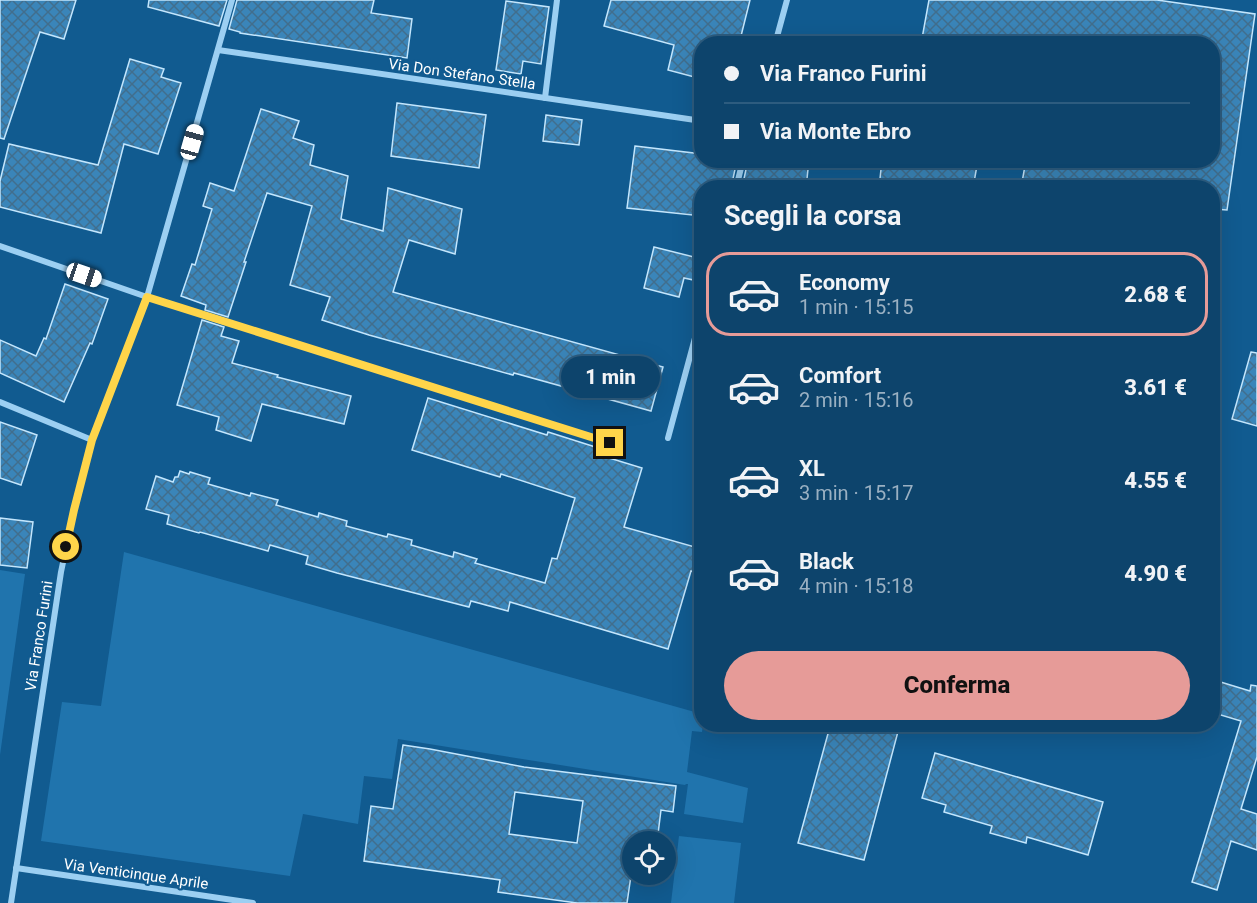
<!DOCTYPE html>
<html lang="it">
<head>
<meta charset="utf-8">
<style>
  :root { --surface:#0d446c; --page:#164b72; --text:#f1f3f6; --muted:#9ab0c2; --line:#2d5c7f; --accent:#e69b98 }
  body { margin:0; font-family:Roboto,sans-serif; background:var(--page); color:var(--text); height:100vh; display:flex; flex-direction:column; font-size:22px; white-space:nowrap }
  * { box-sizing:border-box; margin:0 }
  p { font-size:20px; color:var(--muted) }
  .icon { flex:none; width:33px; height:33px; fill:none; stroke:currentColor; stroke-width:2; stroke-linecap:round; stroke-linejoin:round }
  .map { position:relative; flex:1; overflow:hidden }
  .drawer { position:absolute; left:694px; top:180px; width:526px; height:552px; display:flex; flex-direction:column; background:var(--surface); border-radius:24px; box-shadow:0 6px 24px #0002,0 0 0 2px var(--line) }
  .drawer>* { flex:none }
  .guide { position:absolute; left:694px; top:36px; width:526px; height:132px; border-radius:24px; box-shadow:0 6px 24px #0002,0 0 0 2px var(--line); display:grid; align-content:center; height:132px; padding:0 30px; background:var(--surface) }
  .fabs { position:absolute; left:622px; top:831px; display:grid; gap:12px }
  .fabs a { display:grid; place-items:center; width:54px; height:54px; border-radius:50%; background:var(--surface); box-shadow:0 6px 24px #0002,0 0 0 2px var(--line); font-size:30px }
  .end { position:absolute; width:27px; height:27px; margin:-14px; border:8px solid #ffd54a; background:#111; box-shadow:0 0 0 3px #111 }
  .from { border-radius:50% }
  .bubble { position:absolute; height:42px; border-radius:21px; background:var(--surface); box-shadow:0 6px 24px #0002,0 0 0 2px var(--line); font-size:20px; font-weight:800; line-height:42px; text-align:center }
  .car { position:absolute; width:18px; height:36px; margin:-18px -9px; border-radius:8px; box-shadow:0 0 4px 2px #0007; background:linear-gradient(#fff 24%,#345 0 40%,#fff 0 76%,#345 0 86%,#fff 0) }
  .guide b { display:flex; align-items:center; gap:21px; height:57px; font-size:22px }
  .guide b+b { border-top:2px solid var(--line) }
  .guide i { width:15px; height:15px; background:var(--text) }
  ul { padding:0; list-style:none }
  li { display:flex; align-items:center; gap:18px; height:84px; margin:0 12px 9px; padding:0 18px; border:3px solid transparent; border-radius:24px }
  li div { flex:1 }
  li b { display:block; font-size:22px }
  li em { font-style:normal; font-weight:800 }
  li.selected { border-color:var(--accent) }
  li>.icon { width:54px; height:54px; stroke-width:1.5 }
  h2 { padding:0 30px; font-size:27px; line-height:72px }
  .action { display:flex; gap:12px; margin-top:auto; padding:12px 30px }
  .action a { flex:1; height:69px; border-radius:36px; background:var(--accent); color:#111; font-size:24px; font-weight:800; line-height:69px; text-align:center }
  .map>svg:first-child { display:block }
</style>
</head>
<body>
<div class="map">
<svg width="1257" height="903" viewBox="0 0 1257 903">
  <defs>
    <pattern id="building-cross-hatch" width="8" height="8" patternUnits="userSpaceOnUse" patternTransform="scale(1.5)"><rect width="8" height="8" fill="#3a85b9"/><path d="M0 0l8 8M0 8l8-8" fill="none" stroke="#416e8d"/></pattern>
  </defs>
  <rect width="100%" height="100%" fill="#115b90"/>
  <!-- green -->
  <g fill="#2074ad">
    <path d="M 124,552 L 702,714 L 702,724 L 703,725 L 702,732 L 692,731 L 687,772 L 748,788 L 743,823 L 684,814 L 688,784 L 686,784 L 685,785 L 398,739 L 392,779 L 364,776 L 358,824 L 303,814 L 290,876 L 41,841 L 62,702 L 101,706 Z"/>
    <path d="M 0,570 L 25,574 L 0,755 Z"/>
    <path d="M 679,836 L 741,843 L 734,903 L 671,903 Z"/>
  </g>
  <!-- building -->
  <g fill="url(#building-cross-hatch)" stroke="#c3e6fd" stroke-width="1.5" fill-rule="evenodd">
    <path d="M 0,0 L 76,0 L 64,39 L 40,32 L 4,139 L 0,138 Z"/>
    <path d="M 149,0 L 227,0 L 219,26 L 148,7 Z"/>
    <path d="M 237,0 L 374,0 L 371,13 L 412,19 L 407,58 L 240,33 L 240,32 L 229,29 Z"/>
    <path d="M 611,0 L 750,0 L 739,44 L 702,44 L 702,79 L 668,70 L 674,45 L 604,26 Z"/>
    <path d="M 929,0 L 1157,0 L 1255,14 L 1227,210 L 1214,209 L 1214,188 L 1021,188 L 1026,160 L 1214,160 L 1214,44 L 921,44 Z"/>
    <path d="M 506,1 L 549,7 L 541,64 L 523,61 L 521,74 L 496,70 Z"/>
    <path d="M 130,59 L 164,69 L 161,77 L 181,83 L 158,154 L 124,144 L 101,233 L 0,207 L 0,181 L 9,144 L 98,165 Z"/>
    <path d="M 397,103 L 486,115 L 479,168 L 391,156 Z"/>
    <path d="M 261,109 L 299,121 L 293,138 L 314,145 L 310,165 L 348,176 L 341,219 L 383,231 L 388,188 L 462,209 L 455,254 L 409,240 L 393,292 L 663,367 L 651,411 L 514,373 L 513,375 L 369,335 L 322,320 L 330,297 L 290,285 L 312,206 L 267,193 L 244,262 L 246,262 L 228,317 L 205,310 L 206,305 L 181,296 L 192,264 L 195,265 L 212,209 L 203,206 L 210,183 L 234,191 Z"/>
    <path d="M 546,115 L 582,120 L 579,145 L 543,141 Z"/>
    <path d="M 635,146 L 702,154 L 702,160 L 737,160 L 731,188 L 702,188 L 702,216 L 627,208 Z"/>
    <path d="M 748,160 L 809,160 L 806,188 L 742,188 Z"/>
    <path d="M 882,160 L 978,160 L 973,188 L 879,188 Z"/>
    <path d="M 654,247 L 702,259 L 702,266 L 698,281 L 684,278 L 679,297 L 644,288 Z"/>
    <path d="M 65,284 L 108,299 L 92,344 L 90,343 L 64,402 L 0,373 L 0,340 L 36,356 L 44,338 L 46,339 Z"/>
    <path d="M 202,320 L 224,327 L 221,336 L 239,341 L 232,363 L 278,375 L 277,377 L 351,396 L 344,424 L 262,404 L 251,441 L 216,430 L 219,417 L 177,405 Z"/>
    <path d="M 1251,352 L 1257,353 L 1257,426 L 1232,419 Z"/>
    <path d="M 428,398 L 547,435 L 548,432 L 608,451 L 606,457 L 642,468 L 624,527 L 702,549 L 702,574 L 691,571 L 668,649 L 510,602 L 508,611 L 471,601 L 469,607 L 337,573 L 306,564 L 308,556 L 270,545 L 268,551 L 200,532 L 199,533 L 167,524 L 169,515 L 146,509 L 156,476 L 173,482 L 175,477 L 178,477 L 180,471 L 189,474 L 190,472 L 210,478 L 208,484 L 250,496 L 251,493 L 278,500 L 276,505 L 318,517 L 319,513 L 347,521 L 346,526 L 387,537 L 388,534 L 412,540 L 411,545 L 453,557 L 454,552 L 477,559 L 475,563 L 545,583 L 552,558 L 557,559 L 575,498 L 501,474 L 500,477 L 412,450 Z"/>
    <path d="M 0,422 L 37,435 L 21,485 L 0,478 Z"/>
    <path d="M 0,518 L 33,522 L 27,568 L 0,565 Z"/>
    <path d="M 1214,680 L 1250,691 L 1251,685 L 1257,686 L 1257,757 L 1241,809 L 1257,814 L 1257,850 L 1231,841 L 1217,890 L 1192,882 L 1241,721 L 1214,713 Z"/>
    <path d="M 839,724 L 900,724 L 864,860 L 798,843 L 829,730 L 837,732 Z"/>
    <path d="M 403,745 L 430,749 L 524,767 L 676,786 L 673,812 L 661,810 L 657,842 L 633,842 L 633,862 L 627,903 L 577,903 L 498,892 L 500,880 L 364,861 L 371,806 L 393,809 ZM 515,792 L 583,801 L 577,843 L 509,834 Z"/>
    <path d="M 935,753 L 1103,802 L 1088,855 L 1027,837 L 1026,843 L 990,833 L 992,826 L 944,812 L 946,805 L 922,798 Z"/>
  </g>
  <g fill="none" stroke-linecap="round" stroke-linejoin="round">
    <!-- minor -->
    <g stroke="#9ccff2" stroke-width="6">
      <path d="M 775,44 L 787,0"/>
      <path d="M 218,50 L 702,121"/>
      <path d="M 545,98 L 557,0"/>
      <path d="M 736,188 L 743,160"/>
      <path d="M 0,246 L 147,297 L 610,443"/>
      <path d="M 0,402 L 92,440"/>
      <path d="M 668,438 L 702,312"/>
      <path d="M 16,868 L 253,903"/>
      <path d="M 11,903 L 61,572 L 74,510 L 92,440 L 147,297 L 232,0"/>
    </g>
  </g>
  <g fill="none" stroke-linecap="round" stroke-linejoin="round">
    <!-- route -->
    <path stroke="#ffd54a" stroke-width="8" d="M 66,547 L 74,510 L 92,440 L 147,297 L 610,443"/>
  </g>
  <g text-anchor="middle" stroke-width="4.5" stroke-linejoin="round" paint-order="stroke">
    <!-- street labels -->
    <g font-size="15" fill="#fff" stroke="#115b90">
      <text transform="translate(462 74) rotate(8)" y="5">Via Don Stefano Stella</text>
      <text transform="translate(39 636) rotate(-81)" y="5">Via Franco Furini</text>
      <text transform="translate(136 874) rotate(8)" y="5">Via Venticinque Aprile</text>
    </g>
  </g>
</svg>
<div class="fabs">
<a><svg class="icon" aria-label="locate" viewBox="0 0 24 24"><circle cx="12" cy="12" r="6"/><path d="M12 2v4M12 18v4M2 12h4M18 12h4"/></svg></a>
</div>
<i class="end from" style="left:66px;top:547px"></i>
<i class="end" style="left:610px;top:443px"></i>
<div class="bubble" style="left:561px;top:356px;width:99px">1 min</div>
<i class="car" style="left:192px;top:142px;rotate:16deg"></i>
<i class="car" style="left:84px;top:275px;rotate:109deg"></i>
<div class="guide">
<b><i class="from"></i>Via Franco Furini</b>
<b><i></i>Via Monte Ebro</b>
</div>
<section class="drawer">
<h2>Scegli la corsa</h2>
<ul>
<li class="selected"><svg class="icon" aria-label="car" viewBox="0 0 24 24"><path d="M5 17H2v-5l4-1 3-4h7l3 4 3 1v5h-3M9 17h6M6 11h13"/><circle cx="7" cy="17" r="2"/><circle cx="17" cy="17" r="2"/></svg><div><b>Economy</b><p>1 min · 15:15</p></div><em>2.68 €</em></li>
<li><svg class="icon" aria-label="car" viewBox="0 0 24 24"><path d="M5 17H2v-5l4-1 3-4h7l3 4 3 1v5h-3M9 17h6M6 11h13"/><circle cx="7" cy="17" r="2"/><circle cx="17" cy="17" r="2"/></svg><div><b>Comfort</b><p>2 min · 15:16</p></div><em>3.61 €</em></li>
<li><svg class="icon" aria-label="car" viewBox="0 0 24 24"><path d="M5 17H2v-5l4-1 3-4h7l3 4 3 1v5h-3M9 17h6M6 11h13"/><circle cx="7" cy="17" r="2"/><circle cx="17" cy="17" r="2"/></svg><div><b>XL</b><p>3 min · 15:17</p></div><em>4.55 €</em></li>
<li><svg class="icon" aria-label="car" viewBox="0 0 24 24"><path d="M5 17H2v-5l4-1 3-4h7l3 4 3 1v5h-3M9 17h6M6 11h13"/><circle cx="7" cy="17" r="2"/><circle cx="17" cy="17" r="2"/></svg><div><b>Black</b><p>4 min · 15:18</p></div><em>4.90 €</em></li>
</ul>
<div class="action"><a>Conferma</a></div>
</section>
</div>
</body>
</html>
